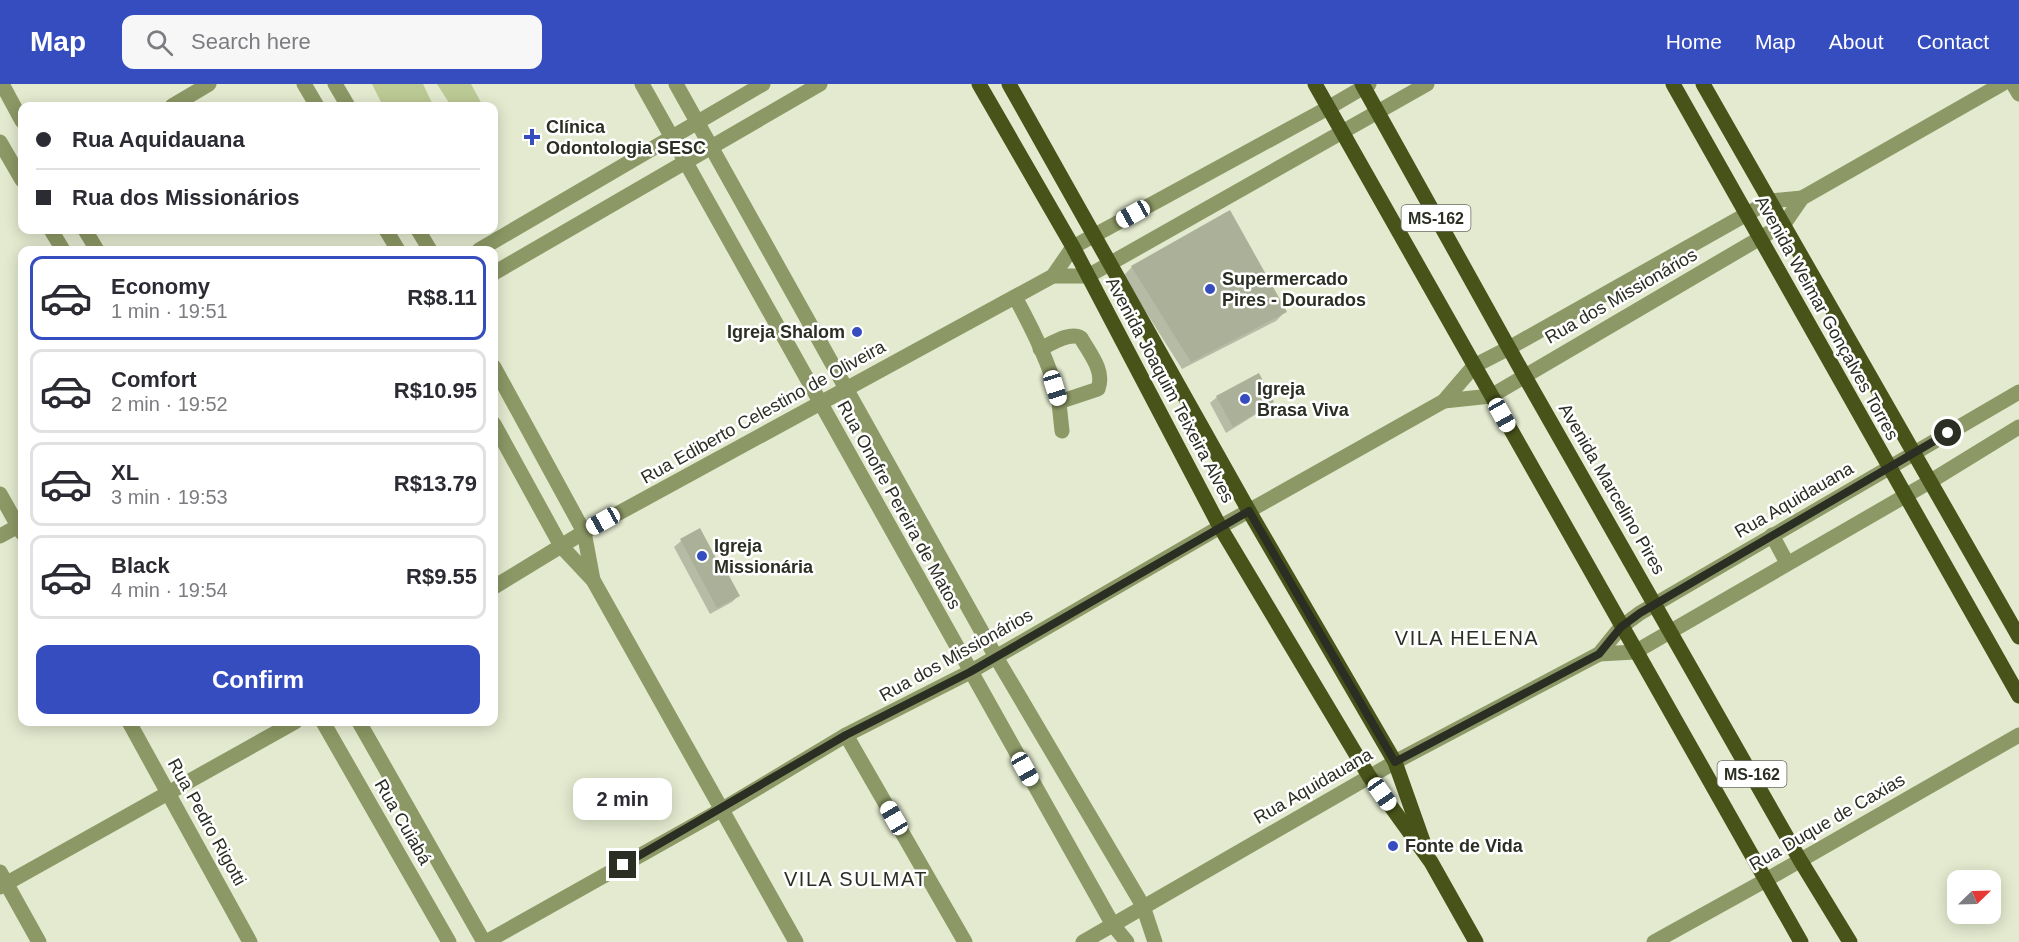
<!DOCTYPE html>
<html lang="en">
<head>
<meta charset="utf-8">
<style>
  :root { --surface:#fff; --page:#f7f7f7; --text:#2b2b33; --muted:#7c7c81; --line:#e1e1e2; --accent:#364dbf }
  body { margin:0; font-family:Arial,sans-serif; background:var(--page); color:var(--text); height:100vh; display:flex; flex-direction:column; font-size:22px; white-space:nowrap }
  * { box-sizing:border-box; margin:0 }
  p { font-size:20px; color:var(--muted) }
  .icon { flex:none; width:33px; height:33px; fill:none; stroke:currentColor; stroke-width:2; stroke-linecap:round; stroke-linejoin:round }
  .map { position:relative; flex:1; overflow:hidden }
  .drawer { position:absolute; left:18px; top:162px; width:480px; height:480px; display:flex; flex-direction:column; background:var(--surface); border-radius:12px; box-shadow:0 3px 15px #0003 }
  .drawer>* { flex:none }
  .banner { position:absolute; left:18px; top:18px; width:480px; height:132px; border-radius:12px; box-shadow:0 3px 15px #0003; display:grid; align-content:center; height:132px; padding:0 18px; background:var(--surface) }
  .needle { width:39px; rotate:67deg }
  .buttons { position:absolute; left:1947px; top:786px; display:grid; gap:12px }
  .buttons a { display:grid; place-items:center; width:54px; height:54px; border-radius:12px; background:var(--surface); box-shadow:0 3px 15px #0003; font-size:30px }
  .end { position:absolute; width:27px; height:27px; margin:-14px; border:8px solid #2b2e23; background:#fff; box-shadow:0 0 0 3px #fff }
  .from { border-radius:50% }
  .bubble { position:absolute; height:42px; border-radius:12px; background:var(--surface); box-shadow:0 3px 15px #0003; font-size:20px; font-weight:800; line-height:42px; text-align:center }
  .car { position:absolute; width:18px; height:36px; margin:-18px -9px; border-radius:8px; box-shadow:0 0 4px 2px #0007; background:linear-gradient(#fff 24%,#345 0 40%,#fff 0 76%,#345 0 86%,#fff 0) }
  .banner b { display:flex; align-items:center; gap:21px; height:57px; font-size:22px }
  .banner b+b { border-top:2px solid var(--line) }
  .banner i { width:15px; height:15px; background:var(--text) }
  ul { padding:10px 0 0; list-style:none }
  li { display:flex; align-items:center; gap:18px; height:84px; margin:0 12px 9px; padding:0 6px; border:3px solid var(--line); border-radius:12px }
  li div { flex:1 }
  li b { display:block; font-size:22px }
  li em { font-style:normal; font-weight:800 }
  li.current { border-color:var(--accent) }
  li>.icon { width:54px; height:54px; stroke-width:1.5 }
  .action { display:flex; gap:12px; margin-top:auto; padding:12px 18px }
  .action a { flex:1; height:69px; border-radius:12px; background:var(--accent); color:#fff; font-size:24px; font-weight:800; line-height:69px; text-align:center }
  header { display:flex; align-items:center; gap:36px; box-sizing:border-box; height:84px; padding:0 30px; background:var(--accent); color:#fff }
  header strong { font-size:28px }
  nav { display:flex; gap:33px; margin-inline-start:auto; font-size:21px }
  .search { width:420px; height:54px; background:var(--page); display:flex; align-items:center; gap:15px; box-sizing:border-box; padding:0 21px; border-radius:12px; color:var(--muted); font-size:22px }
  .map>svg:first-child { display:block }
</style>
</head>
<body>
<header>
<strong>Map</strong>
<div class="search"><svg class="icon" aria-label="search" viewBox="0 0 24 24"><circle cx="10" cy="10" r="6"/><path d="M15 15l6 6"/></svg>Search here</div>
<nav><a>Home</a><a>Map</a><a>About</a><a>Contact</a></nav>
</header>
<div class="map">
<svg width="2019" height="858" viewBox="0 0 2019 858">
  <rect width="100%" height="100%" fill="#e3eacf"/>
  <!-- green -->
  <g fill="#bcca95">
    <path d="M 372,0 L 423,0 L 433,21 L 430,22 L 383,22 Z"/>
    <path d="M 437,0 L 471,0 L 483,22 L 451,22 Z"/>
  </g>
  <!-- shadow -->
  <g fill="#0003">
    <path d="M 1132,183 L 1285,228 L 1276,237 L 1182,285 L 1123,192 Z"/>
    <path d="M 1217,313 L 1273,317 L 1266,324 L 1226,349 L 1210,319 Z"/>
    <path d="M 699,446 L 724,491 L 738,512 L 732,518 L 710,530 L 674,463 L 681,457 Z"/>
  </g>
  <!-- building -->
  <g fill="#aab198">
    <path d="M 1230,126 L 1287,228 L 1191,278 L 1131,182 Z"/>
    <path d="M 1259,289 L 1274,318 L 1233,343 L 1216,312 Z"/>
    <path d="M 700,444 L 724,489 L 727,488 L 740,512 L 717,524 L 680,455 Z"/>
  </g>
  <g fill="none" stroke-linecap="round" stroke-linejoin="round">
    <!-- minor -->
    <g stroke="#8c9865" stroke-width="15">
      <path d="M 2,0 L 22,37"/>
      <path d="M 304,0 L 317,22"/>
      <path d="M 335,0 L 348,22"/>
      <path d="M 642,0 L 1113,841 L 1127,858"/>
      <path d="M 676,0 L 996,573 L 1143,822 L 1155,858"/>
      <path d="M 2013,0 L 2019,10"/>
      <path d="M 172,22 L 209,0"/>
      <path d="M 0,58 L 22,96"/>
      <path d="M 51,146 L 63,166"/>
      <path d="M 85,146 L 97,166"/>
      <path d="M 386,146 L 398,166"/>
      <path d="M 418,146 L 430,166"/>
      <path d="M 479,166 L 763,0"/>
      <path d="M 494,189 L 820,0"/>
      <path d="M 1053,192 L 1088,192 L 1427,0"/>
      <path d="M 1015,213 C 1031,242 1053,286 1059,319 C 1060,328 1061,338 1062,347"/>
      <path d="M 1040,265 C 1051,260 1070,247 1081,254 C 1090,270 1105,287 1098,305 L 1059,318"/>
      <path d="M 494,283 L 584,448 L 593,496"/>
      <path d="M 1444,317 L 1491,312 L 1784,140 L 1802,114 L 2002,0"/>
      <path d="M 494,340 L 561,462 L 593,496 L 796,858"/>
      <path d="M 0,410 L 22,449"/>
      <path d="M 1772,451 L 1787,479"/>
      <path d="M 0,452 L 22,440"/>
      <path d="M 494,503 L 584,448 L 1053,192 L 1073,163 L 1328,24 L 1369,0"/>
      <path d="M 1599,570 L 1635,568 L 1931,397 L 2019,343"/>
      <path d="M 129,638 L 250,858"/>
      <path d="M 323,638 L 449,858"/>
      <path d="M 359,638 L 484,858"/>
      <path d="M 846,651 L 965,858"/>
      <path d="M 0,788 L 39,858"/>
      <path d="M 0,803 L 295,638"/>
      <path d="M 486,858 L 721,726 L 846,651 L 970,588 L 1220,443 L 1444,317 L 1474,282 L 1509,264 L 1770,117 L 1802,114"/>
      <path d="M 1083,858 L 1395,678 L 1599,570 L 1621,543 L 1640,529 L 2019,308"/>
      <path d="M 1654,858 L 1766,796 L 2019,651"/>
    </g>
    <!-- major -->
    <g stroke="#485319" stroke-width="15">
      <path d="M 979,0 L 1073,163 L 1220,443 L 1369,692 L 1431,778 L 1476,858"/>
      <path d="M 1009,0 L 1249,427 L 1395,678 L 1424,760"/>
      <path d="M 1315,0 L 1801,858"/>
      <path d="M 1362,0 L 1524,291 L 1800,776 L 1850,858"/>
      <path d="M 1673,0 L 2019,612"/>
      <path d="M 1703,0 L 2019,553"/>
    </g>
  </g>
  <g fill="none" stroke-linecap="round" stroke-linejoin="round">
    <!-- route -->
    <path stroke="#2b2e23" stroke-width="8" d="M 623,781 L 846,651 L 970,588 L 1249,427 L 1395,678 L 1599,570 L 1621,543 L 1640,529 L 1948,349"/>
  </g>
  <!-- markers -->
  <g fill="#364dbf" stroke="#fff" stroke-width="2">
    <path d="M529 44h6v6h6v6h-6v6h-6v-6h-6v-6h6z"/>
    <circle cx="1210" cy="205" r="6"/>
    <circle cx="857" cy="248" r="6"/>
    <circle cx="1245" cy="315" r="6"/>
    <circle cx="702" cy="472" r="6"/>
    <circle cx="1393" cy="762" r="6"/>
  </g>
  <g text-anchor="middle" stroke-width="5" stroke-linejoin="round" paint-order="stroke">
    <!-- shield labels -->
    <g fill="#fff" stroke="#6b6d65" stroke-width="1.5">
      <rect x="1401.5" y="121" width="69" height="26" rx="4.5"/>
      <rect x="1717.5" y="677" width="69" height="26" rx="4.5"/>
    </g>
    <g font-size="16" font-weight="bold" fill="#2b2e23">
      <text x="1436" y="140">MS-162</text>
      <text x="1752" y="696">MS-162</text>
    </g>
    <!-- poi labels -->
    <g font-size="18" font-weight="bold" fill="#2b2e23" stroke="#fff" text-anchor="start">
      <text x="546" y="49">Clínica<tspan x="546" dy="21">Odontologia SESC</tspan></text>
      <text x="1222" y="201">Supermercado<tspan x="1222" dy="21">Pires - Dourados</tspan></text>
      <text x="845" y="254" text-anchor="end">Igreja Shalom</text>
      <text x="1257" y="311">Igreja<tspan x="1257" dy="21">Brasa Viva</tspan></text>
      <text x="714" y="468">Igreja<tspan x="714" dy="21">Missionária</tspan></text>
      <text x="1405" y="768">Fonte de Vida</text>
    </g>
    <!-- street labels -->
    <g font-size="18" fill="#2b2e23" stroke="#fff">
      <text transform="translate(1621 212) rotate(-30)" y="6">Rua dos Missionários</text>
      <text transform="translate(1827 234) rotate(61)" y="6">Avenida Weimar Gonçalves Torres</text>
      <text transform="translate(1170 306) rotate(62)" y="6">Avenida Joaquim Teixeira Alves</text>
      <text transform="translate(763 328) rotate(-29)" y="6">Rua Ediberto Celestino de Oliveira</text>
      <text transform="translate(1612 405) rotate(60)" y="6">Avenida Marcelino Pires</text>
      <text transform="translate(1794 416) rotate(-30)" y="6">Rua Aquidauana</text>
      <text transform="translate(899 421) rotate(61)" y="6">Rua Onofre Pereira de Matos</text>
      <text transform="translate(956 571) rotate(-29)" y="6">Rua dos Missionários</text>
      <text transform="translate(1313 702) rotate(-30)" y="6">Rua Aquidauana</text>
      <text transform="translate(207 738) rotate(61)" y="6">Rua Pedro Rigotti</text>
      <text transform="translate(403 738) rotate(60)" y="6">Rua Cuiabá</text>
      <text transform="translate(1827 738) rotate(-30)" y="6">Rua Duque de Caxias</text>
    </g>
    <!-- neighbourhood labels -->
    <g font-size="20" letter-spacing="1.5" fill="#2b2e23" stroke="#fff">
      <text x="1467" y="561">VILA HELENA</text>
      <text x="856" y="802">VILA SULMAT</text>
    </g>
  </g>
</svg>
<div class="buttons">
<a><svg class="needle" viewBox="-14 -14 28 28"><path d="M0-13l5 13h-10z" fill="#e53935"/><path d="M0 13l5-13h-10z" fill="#7c7c81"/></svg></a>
</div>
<i class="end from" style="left:1948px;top:349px"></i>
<i class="end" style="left:623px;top:781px"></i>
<div class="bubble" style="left:573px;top:694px;width:99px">2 min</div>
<i class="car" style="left:1133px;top:130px;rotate:241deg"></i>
<i class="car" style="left:1055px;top:304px;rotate:163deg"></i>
<i class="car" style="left:1502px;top:331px;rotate:151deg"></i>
<i class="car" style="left:603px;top:437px;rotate:241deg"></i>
<i class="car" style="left:1025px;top:685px;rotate:151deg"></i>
<i class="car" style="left:1382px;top:710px;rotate:145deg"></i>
<i class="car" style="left:894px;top:734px;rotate:330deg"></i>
<div class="banner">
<b><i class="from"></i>Rua Aquidauana</b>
<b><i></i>Rua dos Missionários</b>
</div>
<section class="drawer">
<ul>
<li class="current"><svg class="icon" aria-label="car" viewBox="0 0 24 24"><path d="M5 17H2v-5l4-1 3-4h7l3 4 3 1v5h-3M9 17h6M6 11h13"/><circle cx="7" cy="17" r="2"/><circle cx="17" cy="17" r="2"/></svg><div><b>Economy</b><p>1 min · 19:51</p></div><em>R$8.11</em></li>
<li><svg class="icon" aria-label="car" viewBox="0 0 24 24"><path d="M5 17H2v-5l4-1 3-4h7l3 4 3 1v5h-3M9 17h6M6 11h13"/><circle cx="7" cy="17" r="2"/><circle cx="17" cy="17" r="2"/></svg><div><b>Comfort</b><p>2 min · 19:52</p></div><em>R$10.95</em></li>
<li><svg class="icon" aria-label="car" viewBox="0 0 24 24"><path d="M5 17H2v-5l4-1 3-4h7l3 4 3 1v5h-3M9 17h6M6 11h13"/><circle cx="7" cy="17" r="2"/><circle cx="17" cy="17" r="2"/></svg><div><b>XL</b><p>3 min · 19:53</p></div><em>R$13.79</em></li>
<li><svg class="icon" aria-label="car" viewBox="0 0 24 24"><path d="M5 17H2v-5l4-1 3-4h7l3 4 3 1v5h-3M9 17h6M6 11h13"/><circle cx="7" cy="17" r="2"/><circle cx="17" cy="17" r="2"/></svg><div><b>Black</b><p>4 min · 19:54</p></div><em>R$9.55</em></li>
</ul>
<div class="action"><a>Confirm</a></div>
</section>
</div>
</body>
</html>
